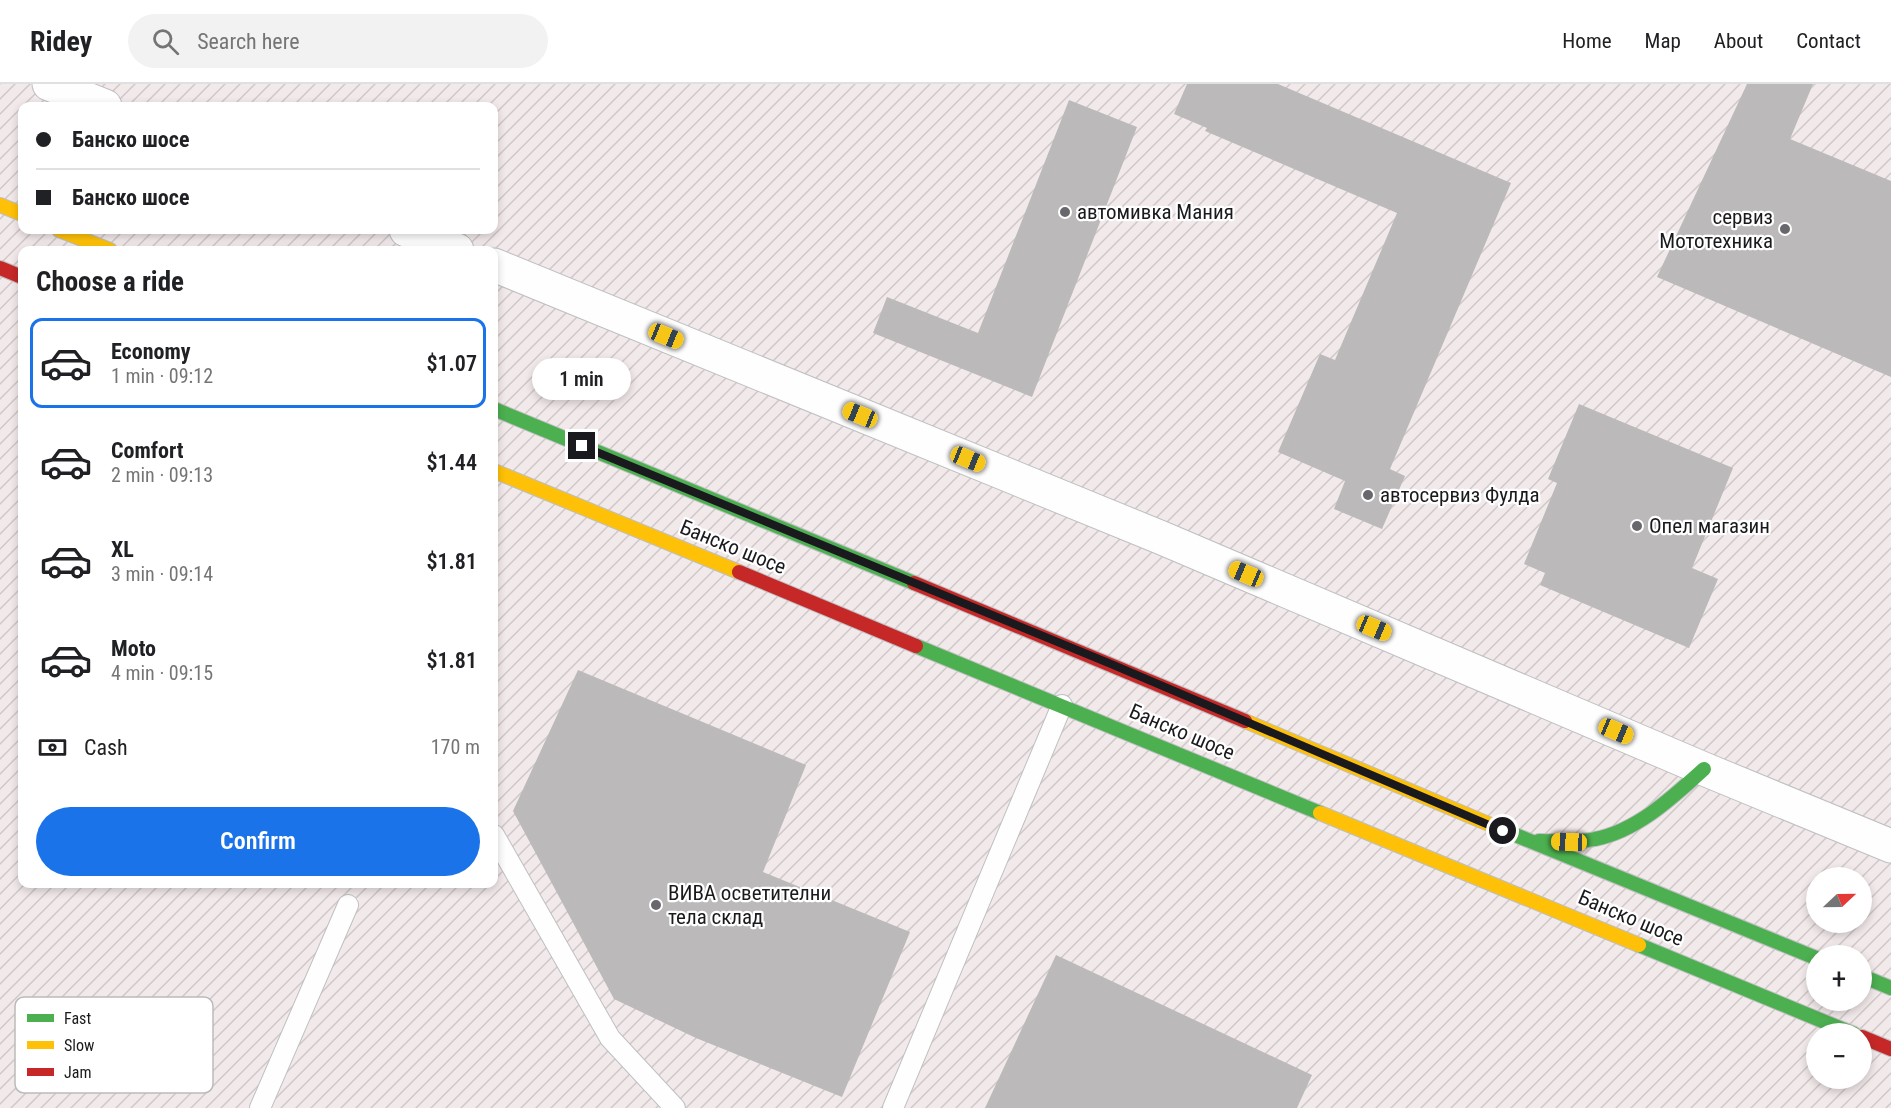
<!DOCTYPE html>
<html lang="en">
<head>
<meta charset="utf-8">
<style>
  :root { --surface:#fff; --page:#f2f2f2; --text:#202124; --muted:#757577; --line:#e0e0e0; --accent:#1a73e8 }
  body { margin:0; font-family:"Roboto Condensed",sans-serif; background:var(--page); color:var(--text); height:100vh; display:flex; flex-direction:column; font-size:22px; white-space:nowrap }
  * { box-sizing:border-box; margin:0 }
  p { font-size:20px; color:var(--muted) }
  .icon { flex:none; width:33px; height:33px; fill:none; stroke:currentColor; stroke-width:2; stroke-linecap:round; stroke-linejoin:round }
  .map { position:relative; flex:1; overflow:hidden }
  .panel { position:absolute; left:18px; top:162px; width:480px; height:642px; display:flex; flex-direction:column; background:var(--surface); border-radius:12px; box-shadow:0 3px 9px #0003 }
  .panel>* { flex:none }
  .hud { position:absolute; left:18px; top:18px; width:480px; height:132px; border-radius:12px; box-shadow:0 3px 9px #0003; display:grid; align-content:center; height:132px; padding:0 18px; background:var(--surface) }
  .needle { width:39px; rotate:68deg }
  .buttons { position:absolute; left:1806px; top:783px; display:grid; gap:12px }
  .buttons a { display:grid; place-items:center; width:66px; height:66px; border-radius:50%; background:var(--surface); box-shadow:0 3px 9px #0003; font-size:30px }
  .end { position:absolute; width:27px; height:27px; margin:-14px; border:8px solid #1a1a1e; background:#fff; box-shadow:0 0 0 3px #fff }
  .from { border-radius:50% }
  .bubble { position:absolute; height:42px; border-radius:21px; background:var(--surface); box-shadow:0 3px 9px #0003; font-size:20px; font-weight:600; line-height:42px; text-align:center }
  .car { position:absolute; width:18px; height:36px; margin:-18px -9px; border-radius:8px; box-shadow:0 0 4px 2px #0007; background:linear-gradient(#f5c518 24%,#345 0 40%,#f5c518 0 76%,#345 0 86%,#f5c518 0) }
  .hud b { display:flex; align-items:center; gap:21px; height:57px; font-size:22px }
  .hud b+b { border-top:2px solid var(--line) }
  .hud i { width:15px; height:15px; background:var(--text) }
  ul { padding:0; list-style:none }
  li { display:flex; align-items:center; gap:18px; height:90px; margin:0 12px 9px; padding:0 6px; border:3px solid transparent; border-radius:12px }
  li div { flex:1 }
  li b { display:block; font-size:22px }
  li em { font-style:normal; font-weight:600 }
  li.active { border-color:var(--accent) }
  li>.icon { width:54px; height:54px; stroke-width:1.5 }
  h2 { padding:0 18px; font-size:27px; line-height:72px }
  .pay { display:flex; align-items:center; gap:15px; height:66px; padding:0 18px; font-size:22px }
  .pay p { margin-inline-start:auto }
  .button { display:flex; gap:12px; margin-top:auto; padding:12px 18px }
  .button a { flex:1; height:69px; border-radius:36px; background:var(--accent); color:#fff; font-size:24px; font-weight:600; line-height:69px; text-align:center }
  header { display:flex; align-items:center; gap:36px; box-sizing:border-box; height:84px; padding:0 30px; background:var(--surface); border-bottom:2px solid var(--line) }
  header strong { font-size:28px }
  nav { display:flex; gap:33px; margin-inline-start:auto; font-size:21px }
  .search { width:420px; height:54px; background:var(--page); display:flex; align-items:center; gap:15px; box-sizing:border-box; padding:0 21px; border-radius:33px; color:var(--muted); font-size:22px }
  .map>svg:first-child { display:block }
</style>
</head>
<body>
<header>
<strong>Ridey</strong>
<div class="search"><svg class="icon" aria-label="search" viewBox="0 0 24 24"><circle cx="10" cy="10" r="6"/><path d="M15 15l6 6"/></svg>Search here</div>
<nav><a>Home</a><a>Map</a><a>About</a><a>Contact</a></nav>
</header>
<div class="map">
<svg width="1891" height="1024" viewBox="0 0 1891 1024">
  <defs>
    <pattern id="industrial-furrows" width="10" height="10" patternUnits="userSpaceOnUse" patternTransform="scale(1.5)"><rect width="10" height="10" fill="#f2e9ea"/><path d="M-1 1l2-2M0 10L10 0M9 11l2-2" fill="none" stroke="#cfc7c8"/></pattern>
  </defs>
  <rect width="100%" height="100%" fill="#fafafd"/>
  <!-- industrial -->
  <path fill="url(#industrial-furrows)" fill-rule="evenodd" d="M 0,0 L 1891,0 L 1891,1024 L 0,1024 ZM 22,22 L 494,22 L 494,146 L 22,146 ZM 22,166 L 494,166 L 494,800 L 22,800 ZM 1816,794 L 1862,794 L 1862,838 L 1816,838 ZM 1816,872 L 1862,872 L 1862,916 L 1816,916 ZM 1816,950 L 1862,950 L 1862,994 L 1816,994 Z"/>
  <!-- building -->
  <g fill="#bbb9ba">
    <path d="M 1187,0 L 1278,0 L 1511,99 L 1390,385 L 1405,392 L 1382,445 L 1334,425 L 1345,397 L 1278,368 L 1320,270 L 1335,276 L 1397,129 L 1205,47 L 1207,44 L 1174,30 Z"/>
    <path d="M 1747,0 L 1813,0 L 1790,55 L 1891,97 L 1891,293 L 1657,193 Z"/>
    <path d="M 1069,16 L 1137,43 L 1032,313 L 873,249 L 887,213 L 978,249 Z"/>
    <path d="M 1579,320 L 1733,384 L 1692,484 L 1718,495 L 1689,564 L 1540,501 L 1545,489 L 1524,480 L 1557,399 L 1548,395 Z"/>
    <path d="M 578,586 L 806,681 L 763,788 L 910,848 L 842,1013 L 696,954 L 614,915 L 513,727 Z"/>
    <path d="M 1056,871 L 1312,991 L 1297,1024 L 985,1024 Z"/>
  </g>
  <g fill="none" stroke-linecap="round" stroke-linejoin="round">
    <defs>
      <g id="lane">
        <path d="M 494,751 L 610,954 L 675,1024"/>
        <path d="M 260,1024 L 348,821"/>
        <path d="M 893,1024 L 1062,621"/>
      </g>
      <g id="street">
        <path d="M 49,0 L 105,22"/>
        <path d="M 406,146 L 457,166"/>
        <path d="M 494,181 L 1162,454 L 1704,685 L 1891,762"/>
      </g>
      <g id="fast">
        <path d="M 494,325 L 914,499"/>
        <path d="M 916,562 L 1320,729"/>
        <path d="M 1491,741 L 1816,874"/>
        <path d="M 1539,757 C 1558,757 1577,759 1595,755 C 1637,747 1673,713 1704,685"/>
        <path d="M 1639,861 L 1854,950"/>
        <path d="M 1862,892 L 1891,904"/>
      </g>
      <g id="slow">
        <path d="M 0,121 L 22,130"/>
        <path d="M 59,146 L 110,166"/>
        <path d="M 494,387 L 739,488"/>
        <path d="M 1245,637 L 1491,741"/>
        <path d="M 1320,729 L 1639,861"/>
      </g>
      <g id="jam">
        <path d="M 0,184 L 22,193"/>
        <path d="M 739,488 L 916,562"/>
        <path d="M 914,499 L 1245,637"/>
        <path d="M 1862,953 L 1891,965"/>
      </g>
    </defs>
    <!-- lane casing -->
    <use href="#lane" stroke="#bfbfc2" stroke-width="22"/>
    <!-- street casing -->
    <use href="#street" stroke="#bfbfc2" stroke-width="35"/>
    <!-- fast casing -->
    <use href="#fast" stroke="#bfbfc2" stroke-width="16"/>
    <!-- slow casing -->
    <use href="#slow" stroke="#bfbfc2" stroke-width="16"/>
    <!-- jam casing -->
    <use href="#jam" stroke="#bfbfc2" stroke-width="16"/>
    <!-- lane -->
    <use href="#lane" stroke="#fefeff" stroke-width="20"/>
    <!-- street -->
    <use href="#street" stroke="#fefeff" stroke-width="33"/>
    <!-- fast -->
    <use href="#fast" stroke="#4caf50" stroke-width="14"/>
    <!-- slow -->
    <use href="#slow" stroke="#ffc107" stroke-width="14"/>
    <!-- jam -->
    <use href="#jam" stroke="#c62828" stroke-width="14"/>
  </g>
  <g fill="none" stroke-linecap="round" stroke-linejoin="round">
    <!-- route -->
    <path stroke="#1a1a1e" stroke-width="8" d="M 582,362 L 1111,580 L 1503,747"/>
  </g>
  <!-- markers -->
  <g fill="#68686c" stroke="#fff" stroke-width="2">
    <circle cx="1065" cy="128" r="6"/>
    <circle cx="1785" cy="145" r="6"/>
    <circle cx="1368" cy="411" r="6"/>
    <circle cx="1637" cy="442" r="6"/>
    <circle cx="656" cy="821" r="6"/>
  </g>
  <g text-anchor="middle" stroke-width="4.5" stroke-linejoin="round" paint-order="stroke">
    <!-- poi labels -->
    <g font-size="21" fill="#1a1a1e" stroke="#fff" text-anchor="start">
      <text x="1077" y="135">автомивка Мания</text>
      <text x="1773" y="140" text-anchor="end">сервиз<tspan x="1773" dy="24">Мототехника</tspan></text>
      <text x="1380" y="418">автосервиз Фулда</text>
      <text x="1649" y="449">Опел магазин</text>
      <text x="668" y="816">ВИВА осветителни<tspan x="668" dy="24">тела склад</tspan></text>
    </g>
    <!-- street labels -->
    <g font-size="21" fill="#1a1a1e" stroke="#fff">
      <text transform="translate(733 463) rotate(22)" y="7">Банско шосе</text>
      <text transform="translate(1182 648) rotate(23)" y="7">Банско шосе</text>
      <text transform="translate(1631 834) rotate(23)" y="7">Банско шосе</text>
    </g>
  </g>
  <!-- legend -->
  <rect x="15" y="913" width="198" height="96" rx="9" fill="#fff" stroke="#bababc" stroke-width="1.5"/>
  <rect x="27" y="930" width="27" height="8" fill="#4caf50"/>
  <rect x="27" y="957" width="27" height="8" fill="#ffc107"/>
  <rect x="27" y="984" width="27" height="8" fill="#c62828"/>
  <g font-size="16" fill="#1a1a1e">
    <text x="64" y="940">Fast</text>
    <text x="64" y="967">Slow</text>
    <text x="64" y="994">Jam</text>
  </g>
</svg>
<div class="buttons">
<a><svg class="needle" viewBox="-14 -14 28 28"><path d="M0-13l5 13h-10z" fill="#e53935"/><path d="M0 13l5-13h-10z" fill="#757577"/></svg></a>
<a>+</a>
<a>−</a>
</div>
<i class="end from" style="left:1503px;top:747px"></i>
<i class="end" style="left:582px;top:362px"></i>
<div class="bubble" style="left:532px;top:274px;width:99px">1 min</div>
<i class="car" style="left:666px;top:252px;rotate:112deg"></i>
<i class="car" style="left:860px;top:331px;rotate:292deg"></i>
<i class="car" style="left:968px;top:375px;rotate:112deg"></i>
<i class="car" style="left:1246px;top:490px;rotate:293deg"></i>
<i class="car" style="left:1374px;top:544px;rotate:113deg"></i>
<i class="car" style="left:1616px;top:647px;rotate:113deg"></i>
<i class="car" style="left:1569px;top:758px;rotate:272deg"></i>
<div class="hud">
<b><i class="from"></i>Банско шосе</b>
<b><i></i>Банско шосе</b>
</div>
<section class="panel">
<h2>Choose a ride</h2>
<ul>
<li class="active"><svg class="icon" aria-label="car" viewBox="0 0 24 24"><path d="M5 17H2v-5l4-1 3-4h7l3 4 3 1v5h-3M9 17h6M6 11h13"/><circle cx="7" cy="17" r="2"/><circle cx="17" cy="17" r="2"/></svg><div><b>Economy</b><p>1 min · 09:12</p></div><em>$1.07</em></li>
<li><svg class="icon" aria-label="car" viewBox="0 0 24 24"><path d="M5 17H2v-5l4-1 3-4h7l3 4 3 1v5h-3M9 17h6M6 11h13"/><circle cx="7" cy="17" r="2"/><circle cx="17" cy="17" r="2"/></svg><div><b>Comfort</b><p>2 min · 09:13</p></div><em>$1.44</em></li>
<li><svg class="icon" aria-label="car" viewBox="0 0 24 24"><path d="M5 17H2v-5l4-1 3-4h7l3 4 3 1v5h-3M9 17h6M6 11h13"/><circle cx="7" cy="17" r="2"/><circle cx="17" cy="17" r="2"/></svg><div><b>XL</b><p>3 min · 09:14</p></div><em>$1.81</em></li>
<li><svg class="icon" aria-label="car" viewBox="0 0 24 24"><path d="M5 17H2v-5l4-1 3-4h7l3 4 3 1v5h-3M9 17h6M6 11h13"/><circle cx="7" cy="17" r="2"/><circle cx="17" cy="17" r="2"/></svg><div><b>Moto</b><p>4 min · 09:15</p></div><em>$1.81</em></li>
</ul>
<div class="pay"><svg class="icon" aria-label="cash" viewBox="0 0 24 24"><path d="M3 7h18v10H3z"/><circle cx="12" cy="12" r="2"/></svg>Cash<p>170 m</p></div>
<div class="button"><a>Confirm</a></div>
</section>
</div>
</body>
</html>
